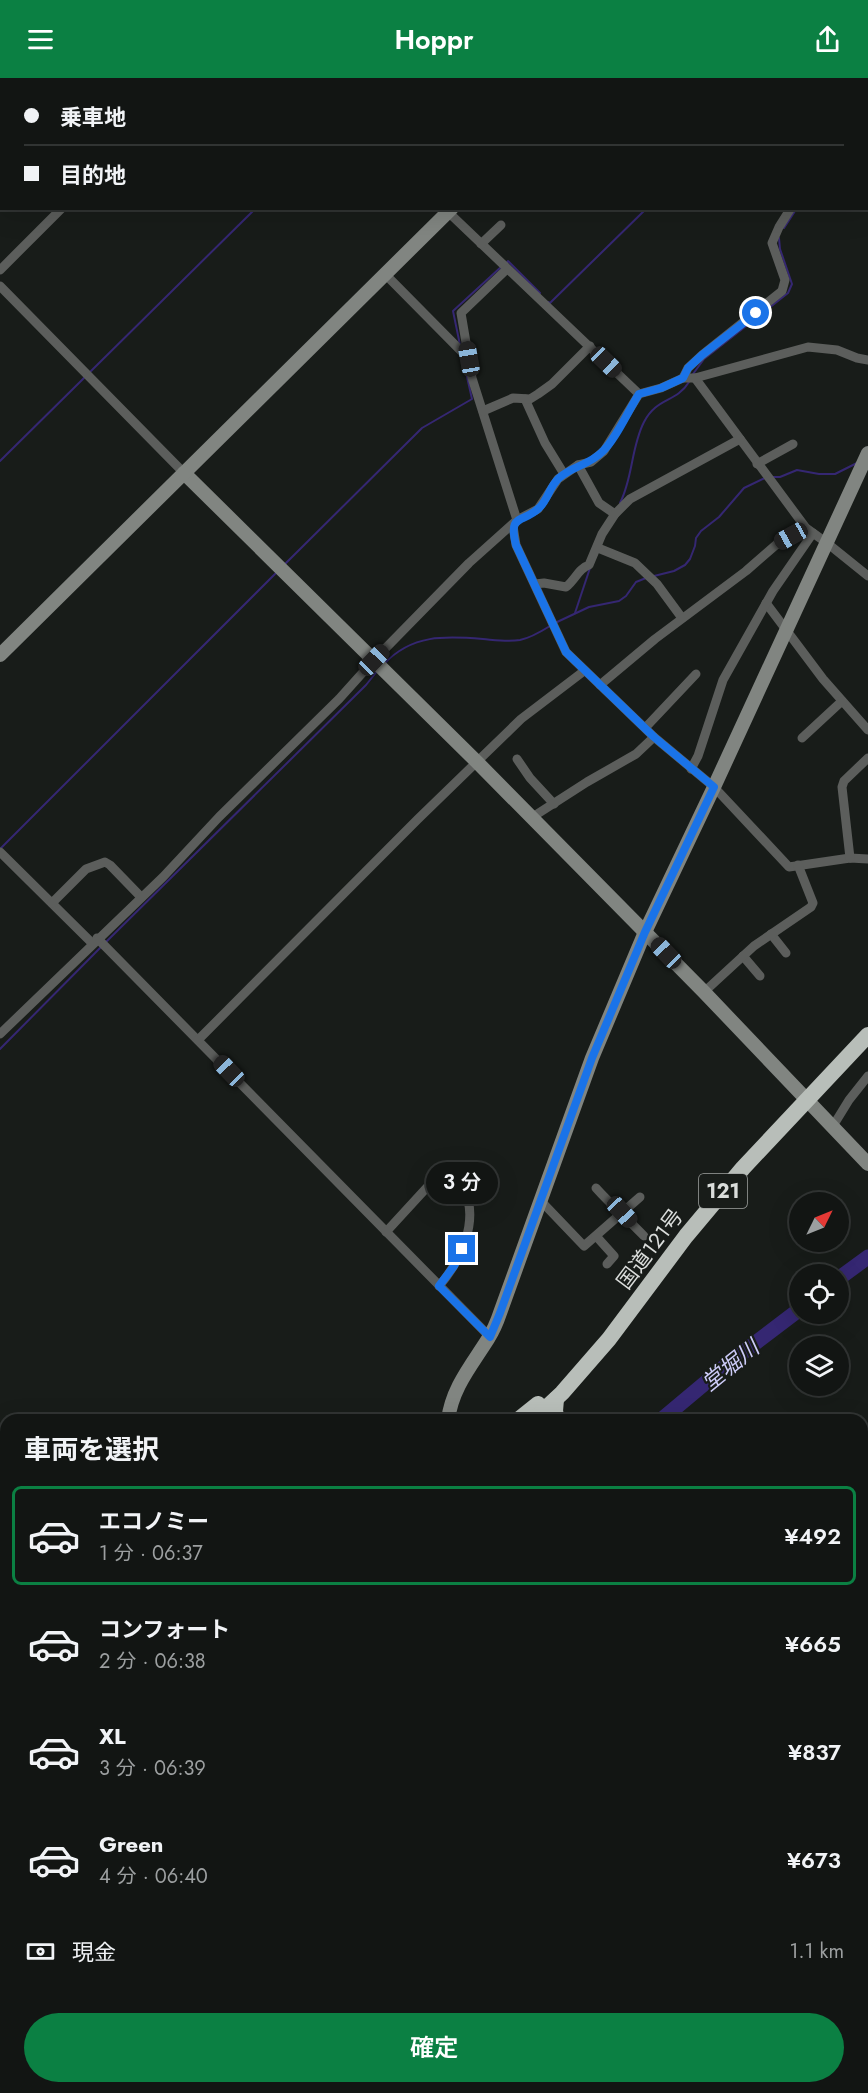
<!DOCTYPE html>
<html lang="ja">
<head>
<meta charset="utf-8">
<style>
  :root { --surface:#121513; --page:#1b1e1c; --text:#f1f3f6; --muted:#9c9fa0; --line:#313433; --accent:#0b8043 }
  body { margin:0; font-family:Jost,"Noto Sans JP",sans-serif; background:var(--page); color:var(--text); height:100vh; display:flex; flex-direction:column; font-size:22px; white-space:nowrap }
  * { box-sizing:border-box; margin:0 }
  p { font-size:20px; color:var(--muted) }
  .icon { flex:none; width:33px; height:33px; fill:none; stroke:currentColor; stroke-width:2; stroke-linecap:round; stroke-linejoin:round }
  .map { position:relative; flex:1; overflow:hidden }
  .side { position:absolute; left:0px; top:1336px; width:868px; height:680px; display:flex; flex-direction:column; background:var(--surface); border-radius:18px 18px 0 0; box-shadow:0 6px 24px #0002,0 0 0 2px var(--line) }
  .side>* { flex:none }
  .top-card { position:absolute; left:0px; top:0px; width:868px; height:132px; box-shadow:0 6px 24px #0002,0 0 0 2px var(--line); display:grid; align-content:center; height:132px; padding:0 24px; background:var(--surface) }
  .needle { width:39px; rotate:47deg }
  .fabs { position:absolute; left:789px; top:1114px; display:grid; gap:12px }
  .fabs a { display:grid; place-items:center; width:60px; height:60px; border-radius:50%; background:var(--surface); box-shadow:0 6px 24px #0002,0 0 0 2px var(--line); font-size:30px }
  .end { position:absolute; width:27px; height:27px; margin:-14px; border:8px solid #1a73e8; background:#fff; box-shadow:0 0 0 3px #fff }
  .from { border-radius:50% }
  .bubble { position:absolute; height:42px; border-radius:21px; background:var(--surface); box-shadow:0 6px 24px #0002,0 0 0 2px var(--line); font-size:20px; font-weight:600; line-height:42px; text-align:center }
  .car { position:absolute; width:18px; height:36px; margin:-18px -9px; border-radius:8px; box-shadow:0 0 4px 2px #0007; background:linear-gradient(#222 24%,#8ab4d8 0 40%,#222 0 76%,#8ab4d8 0 86%,#222 0) }
  .top-card b { display:flex; align-items:center; gap:21px; height:57px; font-size:22px }
  .top-card b+b { border-top:2px solid var(--line) }
  .top-card i { width:15px; height:15px; background:var(--text) }
  ul { padding:0; list-style:none }
  li { display:flex; align-items:center; gap:18px; height:99px; margin:0 12px 9px; padding:0 12px; border:3px solid transparent; border-radius:9px }
  li div { flex:1 }
  li b { display:block; font-size:22px }
  li em { font-style:normal; font-weight:600 }
  li.selected { border-color:var(--accent) }
  li>.icon { width:54px; height:54px; stroke-width:1.5 }
  h2 { padding:0 24px; font-size:27px; line-height:72px }
  .pay { display:flex; align-items:center; gap:15px; height:66px; padding:0 24px; font-size:22px }
  .pay p { margin-inline-start:auto }
  .button { display:flex; gap:12px; margin-top:auto; padding:12px 24px }
  .button a { flex:1; height:69px; border-radius:36px; background:var(--accent); color:#fff; font-size:24px; font-weight:600; line-height:69px; text-align:center }
  header { display:flex; justify-content:space-between; align-items:center; height:78px; padding:0 24px; background:var(--accent); color:#fff; font-size:27px; font-weight:600 }
  .map>svg:first-child { display:block }
</style>
</head>
<body>
<header><svg class="icon" aria-label="menu" viewBox="0 0 24 24"><path d="M4 6h16M4 12h16M4 18h16"/></svg>Hoppr<svg class="icon" aria-label="share" viewBox="0 0 24 24"><path d="M12 15V3M7 8l5-5 5 5M5 13v7h14v-7"/></svg></header>
<div class="map">
<svg width="868" height="2015" viewBox="0 0 868 2015">
  <rect width="100%" height="100%" fill="#181c19"/>
  <g fill="none" stroke-linecap="round" stroke-linejoin="round">
    <!-- stream -->
    <g stroke="#352772" stroke-width="2">
      <path d="M 712,0 L 713,2"/>
      <path d="M 823,0 L 824,2"/>
      <path d="M 109,2 L 111,0"/>
      <path d="M 387,2 L 389,0"/>
      <path d="M 0,91 L 2,90"/>
      <path d="M 784,150 L 797,130"/>
      <path d="M 506,186 L 508,183 L 540,215"/>
      <path d="M 548,224 L 550,225 L 647,130"/>
      <path d="M 460,267 L 453,233 L 501,189"/>
      <path d="M 89,295 L 256,130"/>
      <path d="M 693,296 L 704,281 L 788,215 L 792,206 L 780,171 L 779,160"/>
      <path d="M 0,383 L 85,299"/>
      <path d="M 771,399 L 780,399 L 797,392 L 819,396 L 835,396 L 859,384"/>
      <path d="M 620,425 C 633,400 631,369 644,344 C 657,319 676,325 689,304"/>
      <path d="M 285,486 L 422,350 L 472,321 L 463,281"/>
      <path d="M 654,498 L 674,493 L 685,487 L 690,481 L 695,468 L 696,460 L 701,453 L 719,439 L 744,410 L 765,400"/>
      <path d="M 575,535 L 590,490"/>
      <path d="M 555,545 L 589,529 L 619,523 L 626,518 L 636,504 L 646,500"/>
      <path d="M 384,586 C 412,556 445,558 483,561 C 495,562 508,564 520,562 C 530,560 542,553 550,548"/>
      <path d="M 1,770 L 277,494"/>
      <path d="M 106,864 L 366,607 L 378,592"/>
      <path d="M 0,971 L 102,868"/>
      <path d="M 862,1917 L 868,1915"/>
      <path d="M 0,2007 L 6,2015"/>
      <path d="M 628,2015 L 640,2010"/>
      <path d="M 815,2015 L 821,2010"/>
    </g>
    <!-- river -->
    <g stroke="#352772" stroke-width="15">
      <path d="M 40,2 L 43,0"/>
      <path d="M 0,29 L 2,28"/>
      <path d="M 838,1201 L 868,1179"/>
      <path d="M 661,1342 L 729,1285 L 800,1231"/>
      <path d="M 0,1740 L 6,1734"/>
    </g>
    <!-- street -->
    <g stroke="#5c5e5c" stroke-width="9">
      <path d="M 309,0 L 311,2"/>
      <path d="M 721,0 L 722,2"/>
      <path d="M 853,0 L 854,2"/>
      <path d="M 91,2 L 93,0"/>
      <path d="M 193,2 L 194,0"/>
      <path d="M 771,2 L 773,0"/>
      <path d="M 867,15 L 868,16"/>
      <path d="M 867,32 L 868,31"/>
      <path d="M 0,81 L 2,80"/>
      <path d="M 867,120 L 868,121"/>
      <path d="M 446,132 L 639,316"/>
      <path d="M 481,166 L 501,147"/>
      <path d="M 507,191 L 461,235 L 472,300 L 517,442 L 513,448 L 516,467 L 566,574 L 654,659 L 714,709 L 789,789 L 850,780 L 868,781"/>
      <path d="M 0,192 L 62,130"/>
      <path d="M 385,196 L 469,281"/>
      <path d="M 0,208 L 184,395"/>
      <path d="M 683,300 L 688,290 L 702,277 L 782,213 L 785,202 L 772,165 L 779,149 L 791,130"/>
      <path d="M 695,300 L 806,450 L 827,465 L 868,498"/>
      <path d="M 525,321 L 545,365 L 564,396"/>
      <path d="M 483,333 L 513,320 L 530,321 L 538,316 L 552,306 L 590,268"/>
      <path d="M 757,386 L 793,366"/>
      <path d="M 578,387 L 599,425 L 615,436"/>
      <path d="M 598,470 L 635,485 L 657,506 L 682,540"/>
      <path d="M 535,506 L 544,505 L 566,509 C 575,502 579,490 589,487 L 602,456 L 615,436 L 630,421 L 740,361"/>
      <path d="M 766,525 L 823,601 L 868,652"/>
      <path d="M 600,607 L 655,561 L 746,493 L 777,466 L 806,450"/>
      <path d="M 646,649 L 696,596"/>
      <path d="M 802,660 L 842,623"/>
      <path d="M 517,681 L 530,700 L 554,726"/>
      <path d="M 691,691 L 698,678 L 723,602 L 773,513 L 813,455"/>
      <path d="M 531,740 L 587,704 L 636,676 L 654,659"/>
      <path d="M 0,774 L 92,865"/>
      <path d="M 850,780 L 842,709 L 844,703 L 868,680"/>
      <path d="M 52,825 L 86,791 L 105,784 L 110,787 L 141,819"/>
      <path d="M 771,856 L 786,875"/>
      <path d="M 97,860 L 490,1259"/>
      <path d="M 743,878 L 760,898"/>
      <path d="M 704,914 L 754,868 L 811,829 L 813,825 L 798,787"/>
      <path d="M 0,956 L 163,799 L 219,739 L 339,621 L 374,582 L 469,485 L 517,442 L 538,431 L 558,401 L 578,387 L 591,384 L 604,373 L 639,316 L 661,310 L 683,300 L 695,300 L 808,269 L 837,272 L 857,280 L 868,282"/>
      <path d="M 198,962 L 418,741 L 521,641 L 584,593"/>
      <path d="M 833,1048 L 849,1022 L 868,998"/>
      <path d="M 596,1110 C 612,1128 628,1141 644,1158"/>
      <path d="M 540,1122 L 584,1168 L 640,1119"/>
      <path d="M 386,1154 L 442,1093 L 446,1092 C 488,1121 467,1176 439,1208"/>
      <path d="M 596,1158 L 614,1178 L 607,1186"/>
      <path d="M 862,1478 L 868,1476"/>
      <path d="M 0,1519 L 6,1519"/>
      <path d="M 862,1765 L 868,1777"/>
      <path d="M 862,1957 L 868,1958"/>
      <path d="M 179,2010 L 184,2015"/>
      <path d="M 375,2010 L 378,2015"/>
      <path d="M 731,2010 L 733,2015"/>
    </g>
    <!-- secondary -->
    <g stroke="#818581" stroke-width="14">
      <path d="M 580,2 L 582,0"/>
      <path d="M 184,395 L 477,684 L 704,914 L 868,1086"/>
      <path d="M 0,577 L 452,130"/>
      <path d="M 448,1342 C 452,1310 471,1288 488,1261 C 493,1253 497,1244 500,1235 L 592,980 L 645,854 L 714,709 L 868,375"/>
    </g>
    <!-- highway -->
    <g stroke="#b8beb9" stroke-width="16">
      <path d="M 556,1321 L 555,1333 L 557,1342"/>
      <path d="M 518,1342 L 538,1326"/>
      <path d="M 533,1342 L 562,1315 L 609,1261 L 686,1158 L 743,1090 L 868,957"/>
      <path d="M 0,1496 L 6,1496"/>
      <path d="M 105,2015 L 109,2010"/>
    </g>
  </g>
  <g fill="none" stroke-linecap="round" stroke-linejoin="round">
    <!-- route -->
    <path stroke="#1a73e8" stroke-width="8" d="M 462,1171 L 454,1188 L 439,1208 L 490,1259 L 500,1235 L 592,980 L 645,854 L 714,709 L 654,659 L 566,574 L 516,467 C 508,435 522,446 539,430 C 548,422 549,409 559,400 C 573,388 589,387 602,374 C 616,361 628,333 639,316 L 661,310 L 683,300 L 688,290 L 702,277 L 756,235"/>
  </g>
  <g text-anchor="middle" stroke-width="4.5" stroke-linejoin="round" paint-order="stroke">
    <!-- shield labels -->
    <rect fill="#181c19" stroke="#a0a3a1" stroke-width="1.5" x="699" y="1096" width="48" height="34" rx="4.5"/>
    <g font-size="20" font-weight="bold" fill="#dadddb">
      <text x="723" y="1120">121</text>
    </g>
    <!-- street labels -->
    <g font-size="21" fill="#dadddb" stroke="#181c19">
      <text transform="translate(650 1171) rotate(-53)" y="7">国道121号</text>
    </g>
    <!-- water labels -->
    <g font-size="22" font-style="italic" fill="#cdccf8" stroke="#181c19">
      <text transform="translate(730 1287) rotate(-39)" y="8">堂堀川</text>
    </g>
  </g>
</svg>
<div class="fabs">
<a><svg class="needle" viewBox="-14 -14 28 28"><path d="M0-13l5 13h-10z" fill="#e53935"/><path d="M0 13l5-13h-10z" fill="#9c9fa0"/></svg></a>
<a><svg class="icon" aria-label="locate" viewBox="0 0 24 24"><circle cx="12" cy="12" r="6"/><path d="M12 2v4M12 18v4M2 12h4M18 12h4"/></svg></a>
<a><svg class="icon" aria-label="layers" viewBox="0 0 24 24"><path d="M12 4l9 5-9 5-9-5zM3 14l9 5 9-5"/></svg></a>
</div>
<i class="end from" style="left:756px;top:235px"></i>
<i class="end" style="left:462px;top:1171px"></i>
<div class="bubble" style="left:426px;top:1084px;width:72px">3 分</div>
<i class="car" style="left:469px;top:281px;rotate:350deg"></i>
<i class="car" style="left:606px;top:284px;rotate:134deg"></i>
<i class="car" style="left:791px;top:458px;rotate:241deg"></i>
<i class="car" style="left:374px;top:582px;rotate:44deg"></i>
<i class="car" style="left:666px;top:875px;rotate:316deg"></i>
<i class="car" style="left:229px;top:993px;rotate:316deg"></i>
<i class="car" style="left:622px;top:1134px;rotate:137deg"></i>
<div class="top-card">
<b><i class="from"></i>乗車地</b>
<b><i></i>目的地</b>
</div>
<section class="side">
<h2>車両を選択</h2>
<ul>
<li class="selected"><svg class="icon" aria-label="car" viewBox="0 0 24 24"><path d="M5 17H2v-5l4-1 3-4h7l3 4 3 1v5h-3M9 17h6M6 11h13"/><circle cx="7" cy="17" r="2"/><circle cx="17" cy="17" r="2"/></svg><div><b>エコノミー</b><p>1 分 · 06:37</p></div><em>¥492</em></li>
<li><svg class="icon" aria-label="car" viewBox="0 0 24 24"><path d="M5 17H2v-5l4-1 3-4h7l3 4 3 1v5h-3M9 17h6M6 11h13"/><circle cx="7" cy="17" r="2"/><circle cx="17" cy="17" r="2"/></svg><div><b>コンフォート</b><p>2 分 · 06:38</p></div><em>¥665</em></li>
<li><svg class="icon" aria-label="car" viewBox="0 0 24 24"><path d="M5 17H2v-5l4-1 3-4h7l3 4 3 1v5h-3M9 17h6M6 11h13"/><circle cx="7" cy="17" r="2"/><circle cx="17" cy="17" r="2"/></svg><div><b>XL</b><p>3 分 · 06:39</p></div><em>¥837</em></li>
<li><svg class="icon" aria-label="car" viewBox="0 0 24 24"><path d="M5 17H2v-5l4-1 3-4h7l3 4 3 1v5h-3M9 17h6M6 11h13"/><circle cx="7" cy="17" r="2"/><circle cx="17" cy="17" r="2"/></svg><div><b>Green</b><p>4 分 · 06:40</p></div><em>¥673</em></li>
</ul>
<div class="pay"><svg class="icon" aria-label="cash" viewBox="0 0 24 24"><path d="M3 7h18v10H3z"/><circle cx="12" cy="12" r="2"/></svg>現金<p>1.1 km</p></div>
<div class="button"><a>確定</a></div>
</section>
</div>
</body>
</html>
